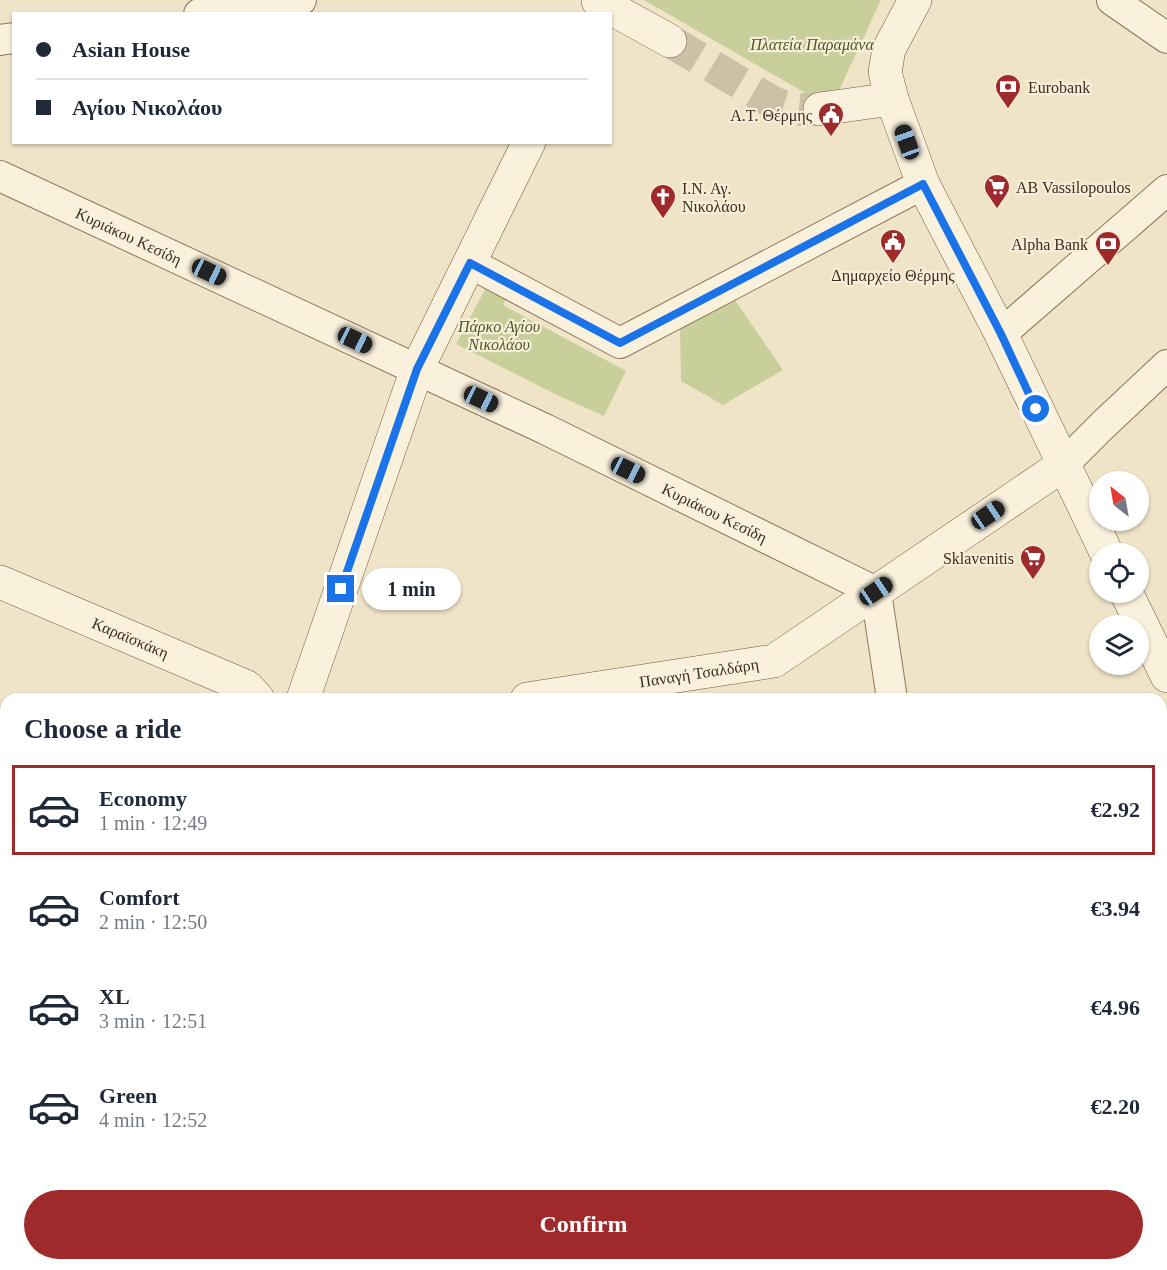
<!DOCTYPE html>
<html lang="en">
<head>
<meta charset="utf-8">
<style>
  :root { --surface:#fff; --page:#f2f2f3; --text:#1f2937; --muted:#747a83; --line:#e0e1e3; --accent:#9e2a2b }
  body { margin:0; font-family:"Times New Roman",serif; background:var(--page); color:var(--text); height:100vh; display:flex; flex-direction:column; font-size:22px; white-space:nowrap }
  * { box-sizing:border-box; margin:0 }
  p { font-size:20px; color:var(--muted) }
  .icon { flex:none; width:33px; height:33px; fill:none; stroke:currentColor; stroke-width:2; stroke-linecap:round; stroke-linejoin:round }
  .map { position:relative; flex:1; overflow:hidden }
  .side { position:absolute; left:0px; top:693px; width:1167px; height:578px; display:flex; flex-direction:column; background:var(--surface); border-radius:18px 18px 0 0; box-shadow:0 2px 4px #0004 }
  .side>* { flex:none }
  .guide { position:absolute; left:12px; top:12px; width:600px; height:132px; border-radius:0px; box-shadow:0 2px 4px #0004; display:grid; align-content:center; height:132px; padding:0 24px; background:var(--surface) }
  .needle { width:39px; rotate:329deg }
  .tools { position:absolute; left:1089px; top:471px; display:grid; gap:12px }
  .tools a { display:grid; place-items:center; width:60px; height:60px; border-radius:50%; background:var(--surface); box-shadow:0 2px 4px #0004; font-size:30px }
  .end { position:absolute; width:27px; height:27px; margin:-14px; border:8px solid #1a73e8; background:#fff; box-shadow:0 0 0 3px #fff }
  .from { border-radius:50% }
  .bubble { position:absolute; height:42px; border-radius:21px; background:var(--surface); box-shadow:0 2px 4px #0004; font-size:20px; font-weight:800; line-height:42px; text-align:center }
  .car { position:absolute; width:18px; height:36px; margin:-18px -9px; border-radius:8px; box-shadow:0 0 4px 2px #0007; background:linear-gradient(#222 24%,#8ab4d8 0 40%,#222 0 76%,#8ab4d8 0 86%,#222 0) }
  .guide b { display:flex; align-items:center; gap:21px; height:57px; font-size:22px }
  .guide b+b { border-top:2px solid var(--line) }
  .guide i { width:15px; height:15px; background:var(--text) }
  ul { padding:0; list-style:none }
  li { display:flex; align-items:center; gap:18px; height:90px; margin:0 12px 9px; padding:0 12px; border:3px solid transparent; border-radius:0px }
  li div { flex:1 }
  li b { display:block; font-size:22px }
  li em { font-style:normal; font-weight:800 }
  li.active { border-color:var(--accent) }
  li>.icon { width:54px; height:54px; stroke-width:1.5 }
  h2 { padding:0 24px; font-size:27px; line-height:72px }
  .primary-button { display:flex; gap:12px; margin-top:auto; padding:12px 24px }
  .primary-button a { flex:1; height:69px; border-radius:36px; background:var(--accent); color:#fff; font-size:24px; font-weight:800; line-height:69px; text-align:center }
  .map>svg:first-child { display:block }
</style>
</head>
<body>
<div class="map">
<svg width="1167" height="1270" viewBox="0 0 1167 1270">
  <rect width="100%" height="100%" fill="#f0e4c8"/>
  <!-- green -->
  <g fill="#c9cf9b">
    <path d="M 644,0 L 881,0 L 835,99 L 819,101 Z"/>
    <path d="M 488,284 L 508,294 L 503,305 L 626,371 L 604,416 L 557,395 L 456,344 Z"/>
    <path d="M 735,300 L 783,370 L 723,405 L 681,381 L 680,329 Z"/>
  </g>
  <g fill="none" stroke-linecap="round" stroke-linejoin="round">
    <!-- secondary-tunnel -->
    <path stroke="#ccc0a6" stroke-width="33" stroke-dasharray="33 16" stroke-linecap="butt" d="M 670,41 L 772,102 C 790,110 801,111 820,109"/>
    <defs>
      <g id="street">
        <path d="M 1112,0 L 1167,38"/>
        <path d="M 199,14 L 301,0"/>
        <path d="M 0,40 L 14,38"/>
        <path id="s1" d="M 0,176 L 545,429 L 876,592 L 892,699"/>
        <path d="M 470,263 L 620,343 L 923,184"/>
        <path d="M 1001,334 L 1167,190"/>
        <path d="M 1063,465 L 1103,425 L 1167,365"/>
        <path d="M 0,966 L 6,967"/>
        <path d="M 1161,1208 L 1167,1207"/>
        <path d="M 83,1270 L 84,1264"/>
        <path d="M 615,1270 L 615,1264"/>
      </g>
      <g id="secondary">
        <path d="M 915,0 L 889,49 L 885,72 L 892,99 L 923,184 L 1001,334 L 1107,554"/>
        <path d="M 598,1 L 670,41"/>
        <path d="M 820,109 L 892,99"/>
        <path id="s2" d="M 0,582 L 247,687 L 258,699"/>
        <path d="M 1126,592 L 1167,676"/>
        <path d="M 303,699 L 417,369 L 529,142"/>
        <path id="s3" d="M 527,699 L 774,661 L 1063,465"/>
        <path d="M 0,780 L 6,779"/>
        <path d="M 0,1155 L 6,1158"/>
        <path d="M 204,1264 L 214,1270"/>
      </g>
    </defs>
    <!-- street casing -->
    <use href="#street" stroke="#8d765c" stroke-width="32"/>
    <!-- secondary casing -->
    <use href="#secondary" stroke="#6f573f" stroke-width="34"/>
    <!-- street -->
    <use href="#street" stroke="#faf1dc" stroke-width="30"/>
    <!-- secondary -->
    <use href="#secondary" stroke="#faf1dc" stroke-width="33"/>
  </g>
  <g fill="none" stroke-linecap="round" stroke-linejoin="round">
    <!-- route -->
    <path stroke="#1a73e8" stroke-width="8" d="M 341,589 L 417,369 L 470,263 L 620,343 L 923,184 L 1001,334 L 1036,409"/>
  </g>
  <!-- icons -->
  <defs>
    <symbol id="bank-pin" viewBox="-11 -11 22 30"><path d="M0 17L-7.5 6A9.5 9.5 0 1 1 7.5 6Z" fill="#9e2a2b" stroke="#f7eed8"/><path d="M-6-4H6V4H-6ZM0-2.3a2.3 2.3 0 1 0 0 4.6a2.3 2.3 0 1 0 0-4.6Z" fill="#fff"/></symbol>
    <symbol id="civic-pin" viewBox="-11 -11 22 30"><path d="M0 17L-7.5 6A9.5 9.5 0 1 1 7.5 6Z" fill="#9e2a2b" stroke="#f7eed8"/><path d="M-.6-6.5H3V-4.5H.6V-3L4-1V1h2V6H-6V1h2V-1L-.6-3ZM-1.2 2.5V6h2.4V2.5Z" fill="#fff"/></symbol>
    <symbol id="supermarket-pin" viewBox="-11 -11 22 30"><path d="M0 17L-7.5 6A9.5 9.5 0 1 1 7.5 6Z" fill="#9e2a2b" stroke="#f7eed8"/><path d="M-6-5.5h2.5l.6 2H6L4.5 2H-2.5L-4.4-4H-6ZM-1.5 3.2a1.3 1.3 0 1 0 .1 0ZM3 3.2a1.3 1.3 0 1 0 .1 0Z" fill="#fff"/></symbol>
    <symbol id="church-pin" viewBox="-11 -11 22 30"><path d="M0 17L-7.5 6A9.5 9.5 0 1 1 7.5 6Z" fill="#9e2a2b" stroke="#f7eed8"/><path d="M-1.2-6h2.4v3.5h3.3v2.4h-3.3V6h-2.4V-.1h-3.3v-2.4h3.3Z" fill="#fff"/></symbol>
  </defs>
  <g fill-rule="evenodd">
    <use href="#bank-pin" x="993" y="72" width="30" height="40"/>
    <use href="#civic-pin" x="816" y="100" width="30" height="40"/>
    <use href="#supermarket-pin" x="982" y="172" width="30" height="40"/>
    <use href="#church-pin" x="648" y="182" width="30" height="40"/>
    <use href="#civic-pin" x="878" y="227" width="30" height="40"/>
    <use href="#bank-pin" x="1093" y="229" width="30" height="40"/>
    <use href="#supermarket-pin" x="1018" y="543" width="30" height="40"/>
  </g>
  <g text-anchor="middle" stroke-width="4.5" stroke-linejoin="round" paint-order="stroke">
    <!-- park labels -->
    <g font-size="16" font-style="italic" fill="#4d5a26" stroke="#f7eed8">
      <text x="812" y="50">Πλατεία Παραμάνα</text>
      <text x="499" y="332">Πάρκο Αγίου<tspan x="499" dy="18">Νικολάου</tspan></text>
    </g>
    <!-- poi labels -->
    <g font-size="16" fill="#3d2e20" stroke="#f7eed8" text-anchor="start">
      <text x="1028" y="93">Eurobank</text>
      <text x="812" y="121" text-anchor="end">Α.Τ. Θέρμης</text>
      <text x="1016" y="193">AB Vassilopoulos</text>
      <text x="682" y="194">Ι.Ν. Αγ.<tspan x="682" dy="18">Νικολάου</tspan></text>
      <text x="1088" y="250" text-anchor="end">Alpha Bank</text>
      <text x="893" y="281" text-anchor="middle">Δημαρχείο Θέρμης</text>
      <text x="1014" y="564" text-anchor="end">Sklavenitis</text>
    </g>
    <!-- street labels -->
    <g font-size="16" fill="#3d2e20" stroke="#f7eed8">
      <text dy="6" stroke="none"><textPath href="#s1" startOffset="142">Κυριάκου Κεσίδη</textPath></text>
      <text dy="6" stroke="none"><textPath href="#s1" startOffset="790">Κυριάκου Κεσίδη</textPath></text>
      <text dy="6" stroke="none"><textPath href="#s2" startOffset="142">Καραϊσκάκη</textPath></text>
      <text dy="6" stroke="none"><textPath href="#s3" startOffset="174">Παναγή Τσαλδάρη</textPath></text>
    </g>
  </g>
</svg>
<div class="tools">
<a><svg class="needle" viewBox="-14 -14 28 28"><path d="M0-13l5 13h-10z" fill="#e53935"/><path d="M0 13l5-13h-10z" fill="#747a83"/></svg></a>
<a><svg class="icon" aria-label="locate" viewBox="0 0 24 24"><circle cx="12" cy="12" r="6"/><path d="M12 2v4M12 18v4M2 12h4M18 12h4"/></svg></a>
<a><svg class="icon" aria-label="layers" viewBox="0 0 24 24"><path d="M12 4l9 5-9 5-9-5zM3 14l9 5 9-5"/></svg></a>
</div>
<i class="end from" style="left:1036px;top:409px"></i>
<i class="end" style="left:341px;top:589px"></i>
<div class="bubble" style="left:362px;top:568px;width:99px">1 min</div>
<i class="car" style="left:907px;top:142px;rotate:340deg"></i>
<i class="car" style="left:209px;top:272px;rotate:115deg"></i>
<i class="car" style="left:355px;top:340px;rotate:115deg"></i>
<i class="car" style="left:481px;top:399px;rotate:115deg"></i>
<i class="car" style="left:628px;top:470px;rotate:116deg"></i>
<i class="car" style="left:988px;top:515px;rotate:56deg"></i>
<i class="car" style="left:876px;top:591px;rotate:56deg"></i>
<div class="guide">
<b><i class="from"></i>Asian House</b>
<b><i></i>Αγίου Νικολάου</b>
</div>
<section class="side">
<h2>Choose a ride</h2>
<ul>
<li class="active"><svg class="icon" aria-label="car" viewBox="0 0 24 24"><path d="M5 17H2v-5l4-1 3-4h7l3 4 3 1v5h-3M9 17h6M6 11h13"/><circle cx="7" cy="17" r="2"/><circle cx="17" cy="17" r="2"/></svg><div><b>Economy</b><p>1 min · 12:49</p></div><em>€2.92</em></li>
<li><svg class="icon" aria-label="car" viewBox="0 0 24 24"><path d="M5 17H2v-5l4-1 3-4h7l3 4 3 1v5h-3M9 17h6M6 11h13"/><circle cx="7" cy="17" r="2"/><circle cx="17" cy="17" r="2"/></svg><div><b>Comfort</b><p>2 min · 12:50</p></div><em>€3.94</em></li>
<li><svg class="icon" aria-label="car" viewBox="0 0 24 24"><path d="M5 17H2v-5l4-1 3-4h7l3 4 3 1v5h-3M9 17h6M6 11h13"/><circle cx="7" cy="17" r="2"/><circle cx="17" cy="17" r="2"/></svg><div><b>XL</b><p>3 min · 12:51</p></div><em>€4.96</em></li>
<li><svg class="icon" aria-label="car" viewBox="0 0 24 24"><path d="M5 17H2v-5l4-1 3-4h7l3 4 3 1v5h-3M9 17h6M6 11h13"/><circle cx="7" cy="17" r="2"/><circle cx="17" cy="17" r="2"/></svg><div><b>Green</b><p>4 min · 12:52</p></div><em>€2.20</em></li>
</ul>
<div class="primary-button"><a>Confirm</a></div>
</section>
</div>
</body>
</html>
